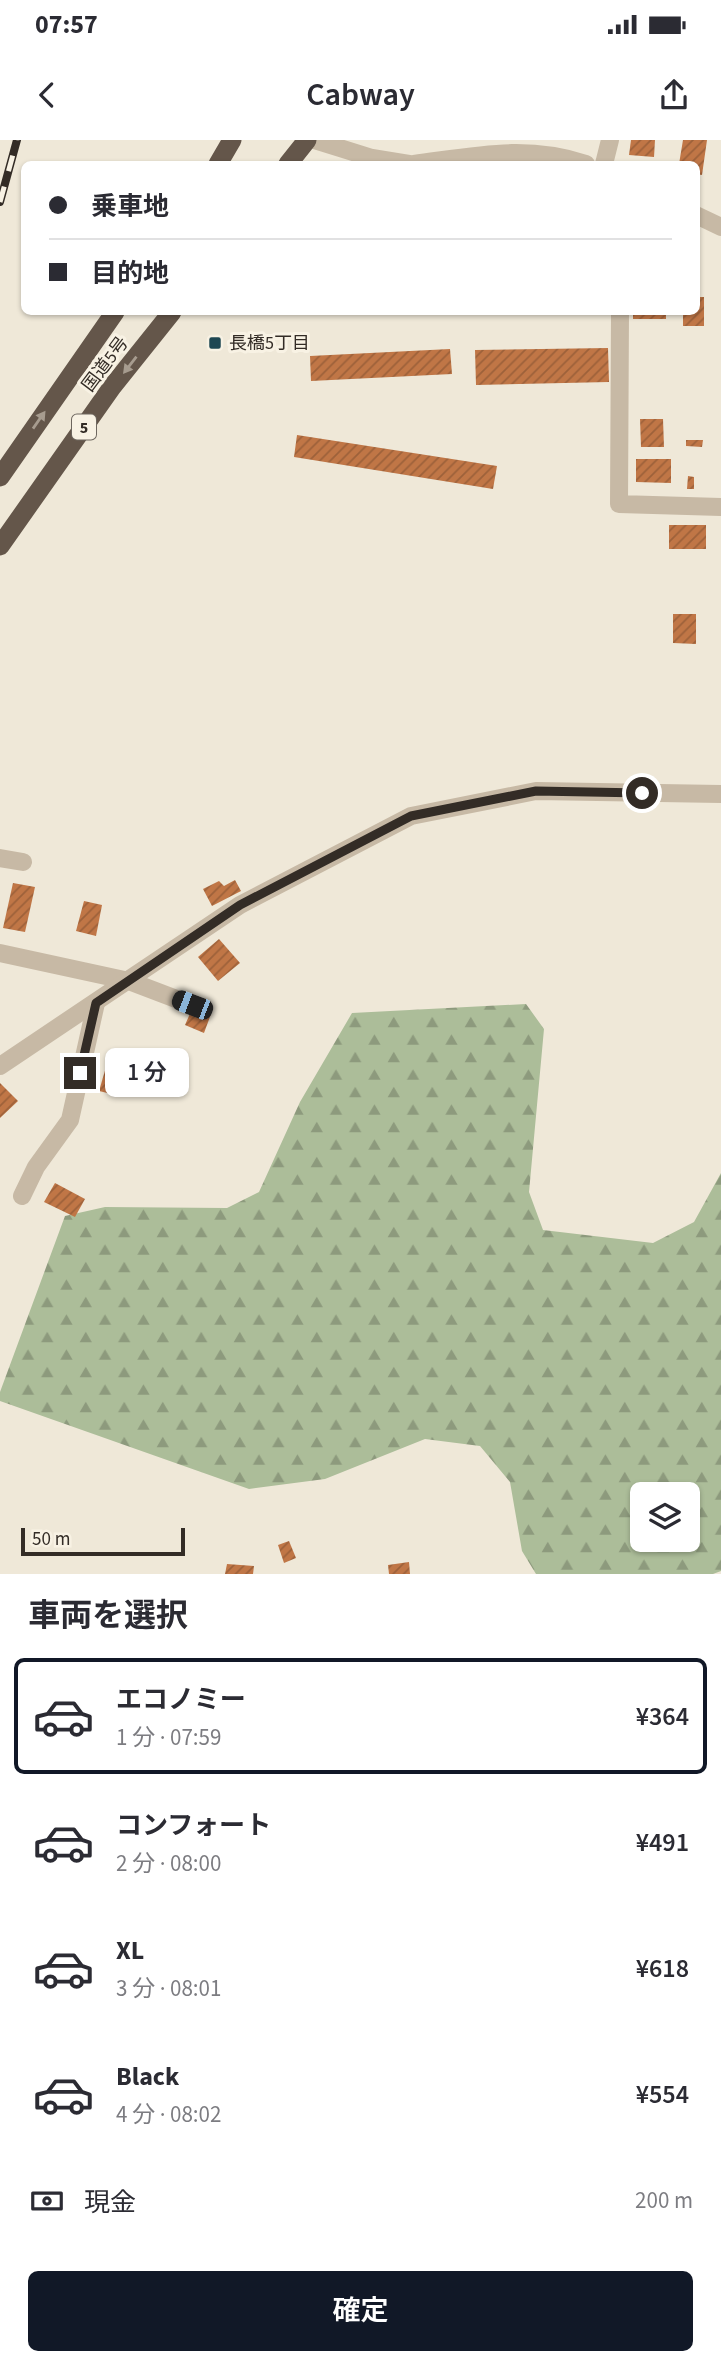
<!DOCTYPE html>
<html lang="ja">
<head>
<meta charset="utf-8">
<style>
  :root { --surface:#fff; --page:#f7f7f7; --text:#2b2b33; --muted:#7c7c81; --line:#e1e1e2; --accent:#111827 }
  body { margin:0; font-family:"Source Sans 3","Noto Sans JP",sans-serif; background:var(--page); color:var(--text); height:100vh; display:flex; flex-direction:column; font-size:26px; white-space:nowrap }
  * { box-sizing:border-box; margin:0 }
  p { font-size:23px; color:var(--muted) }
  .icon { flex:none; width:38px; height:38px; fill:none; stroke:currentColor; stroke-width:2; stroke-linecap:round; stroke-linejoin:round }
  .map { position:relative; height:1434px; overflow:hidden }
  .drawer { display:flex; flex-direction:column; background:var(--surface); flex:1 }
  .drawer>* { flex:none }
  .banner { position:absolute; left:21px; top:21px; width:679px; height:154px; border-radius:10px; box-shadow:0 2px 5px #0004; display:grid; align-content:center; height:154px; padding:0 28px; background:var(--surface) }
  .tools { position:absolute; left:630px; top:1342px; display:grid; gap:14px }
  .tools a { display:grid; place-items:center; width:70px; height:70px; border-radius:10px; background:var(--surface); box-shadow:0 2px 5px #0004; font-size:35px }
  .scale { position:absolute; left:21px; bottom:18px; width:164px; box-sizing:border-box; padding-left:7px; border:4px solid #332c26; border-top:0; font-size:19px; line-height:24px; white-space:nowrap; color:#332c26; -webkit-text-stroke:5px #f8f2e4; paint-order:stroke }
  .end { position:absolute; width:32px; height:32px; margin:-16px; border:9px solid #332c26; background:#fff; box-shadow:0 0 0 4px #fff }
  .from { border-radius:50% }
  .bubble { position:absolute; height:49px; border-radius:10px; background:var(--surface); box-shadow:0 2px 5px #0004; font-size:23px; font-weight:600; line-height:49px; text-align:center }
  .car { position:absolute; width:21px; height:42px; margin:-21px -10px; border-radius:9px; box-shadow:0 0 5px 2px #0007; background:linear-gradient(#222 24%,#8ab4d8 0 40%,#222 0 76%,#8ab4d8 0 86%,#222 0) }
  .banner b { display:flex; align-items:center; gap:24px; height:66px; font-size:26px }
  .banner b+b { border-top:2px solid var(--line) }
  .banner i { width:18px; height:18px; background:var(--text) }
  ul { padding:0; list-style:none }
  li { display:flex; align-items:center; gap:21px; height:116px; margin:0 14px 10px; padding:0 14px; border:4px solid transparent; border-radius:10px }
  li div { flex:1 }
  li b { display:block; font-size:26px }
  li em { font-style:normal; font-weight:600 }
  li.current { border-color:var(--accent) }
  li>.icon { width:63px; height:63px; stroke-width:1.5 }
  h2 { padding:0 28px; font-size:32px; line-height:84px }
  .pay { display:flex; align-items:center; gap:18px; height:77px; padding:0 28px; font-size:26px }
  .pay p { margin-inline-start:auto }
  .button { display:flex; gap:14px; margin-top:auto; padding:14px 28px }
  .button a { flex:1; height:80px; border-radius:10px; background:var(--accent); color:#fff; font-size:28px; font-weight:600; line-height:80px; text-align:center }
  .status { display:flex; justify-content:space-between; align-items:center; height:49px; padding:0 35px; background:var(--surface); direction:ltr }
  .status svg { height:19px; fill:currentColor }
  header { display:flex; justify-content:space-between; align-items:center; height:91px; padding:0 28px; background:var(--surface); font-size:32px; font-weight:600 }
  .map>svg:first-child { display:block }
</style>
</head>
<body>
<div class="status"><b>07:57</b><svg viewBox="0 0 49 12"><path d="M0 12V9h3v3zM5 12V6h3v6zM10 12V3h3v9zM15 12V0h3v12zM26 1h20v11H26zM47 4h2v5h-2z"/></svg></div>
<header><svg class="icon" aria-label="back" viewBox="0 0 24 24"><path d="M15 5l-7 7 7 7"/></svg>Cabway<svg class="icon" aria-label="share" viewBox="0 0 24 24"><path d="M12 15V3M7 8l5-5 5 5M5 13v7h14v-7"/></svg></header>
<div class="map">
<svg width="721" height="1434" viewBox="0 0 721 1434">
  <defs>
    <pattern id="forest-firs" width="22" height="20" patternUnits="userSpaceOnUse" patternTransform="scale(1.75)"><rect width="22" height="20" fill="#acbd99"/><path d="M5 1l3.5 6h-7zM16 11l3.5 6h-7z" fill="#8d9a7d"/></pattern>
    <pattern id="building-hatch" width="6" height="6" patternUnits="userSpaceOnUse" patternTransform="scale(1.75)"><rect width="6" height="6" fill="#c07646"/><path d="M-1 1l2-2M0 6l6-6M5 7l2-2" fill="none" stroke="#9d613a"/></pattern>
  </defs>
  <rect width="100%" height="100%" fill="#efe8d8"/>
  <!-- forest -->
  <path fill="url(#forest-firs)" fill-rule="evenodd" d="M 526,864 L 544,889 L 529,1052 L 543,1090 L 653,1103 L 694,1082 L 721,1033 L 721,1431 L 713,1434 L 536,1434 L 522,1411 L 510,1342 L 480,1306 L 425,1299 L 325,1339 L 249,1349 L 0,1261 L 0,1252 L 65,1076 L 105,1067 L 227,1068 L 259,1052 L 300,962 L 352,873 ZM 642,1354 L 688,1354 L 688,1400 L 642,1400 Z"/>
  <!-- building -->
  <g fill="url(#building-hatch)">
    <path d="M 631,0 L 655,0 L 654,17 L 629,15 Z"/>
    <path d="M 683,0 L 707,0 L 702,35 L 696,34 L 696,24 L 679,24 Z"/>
    <path d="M 696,157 L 704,157 L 704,186 L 683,186 L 683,172 L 696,172 Z"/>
    <rect x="633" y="172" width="33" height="7"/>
    <path d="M 608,208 L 609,242 L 476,245 L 475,210 Z"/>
    <path d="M 450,209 L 452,234 L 311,241 L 310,216 Z"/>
    <path d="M 640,279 L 663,279 L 664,307 L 641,307 Z"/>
    <path d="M 297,295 L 497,326 L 493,349 L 294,317 Z"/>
    <path d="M 686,300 L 703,300 L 702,307 L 686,306 Z"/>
    <path d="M 636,319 L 671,319 L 671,343 L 636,342 Z"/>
    <path d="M 688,336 L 694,337 L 694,349 L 687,349 Z"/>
    <rect x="669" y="385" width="37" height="24"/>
    <path d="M 673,474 L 696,474 L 696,504 L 673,503 Z"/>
    <path d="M 235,740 L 241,751 L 212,766 L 203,749 L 219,741 L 224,746 Z"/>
    <path d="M 13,743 L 35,747 L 25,792 L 3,788 Z"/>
    <path d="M 84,761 L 102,765 L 96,796 L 76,791 Z"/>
    <path d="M 219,799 L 240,823 L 218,841 L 198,817 Z"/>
    <path d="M 196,860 L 207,865 L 205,870 L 211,874 L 204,893 L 185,885 Z"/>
    <path d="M 109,917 L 130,925 L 120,956 L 99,951 Z"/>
    <path d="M 0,943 L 18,961 L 0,978 Z"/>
    <path d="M 55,1043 L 85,1059 L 75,1077 L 44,1062 Z"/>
    <path d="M 289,1401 L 296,1418 L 284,1423 L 278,1405 Z"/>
    <path d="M 409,1422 L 410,1434 L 389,1434 L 388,1425 Z"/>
    <path d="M 227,1424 L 254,1426 L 253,1434 L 225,1434 Z"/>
  </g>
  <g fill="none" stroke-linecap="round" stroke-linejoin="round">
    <!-- minor -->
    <g stroke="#c7b9a5" stroke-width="18">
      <path d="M 314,0 L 372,18 L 409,24"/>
      <path d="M 414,24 C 475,16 526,4 586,24"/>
      <path d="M 604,24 L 610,0"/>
      <path d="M 696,75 L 721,87"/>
      <path d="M 620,172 L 619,364 L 721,367"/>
      <path d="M 0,718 L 23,722"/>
      <path d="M 0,813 L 129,841 L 192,865"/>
      <path d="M 0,926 L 240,765 L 411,676 L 536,651 L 721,654"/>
      <path d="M 22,1056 L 36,1027 L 70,980 L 96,863"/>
    </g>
    <!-- trunk -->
    <g stroke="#64564a" stroke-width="19">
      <path d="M 218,24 L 232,0"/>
      <path d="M 288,24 L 307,0"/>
      <path d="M 0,337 L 115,172"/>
      <path d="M 0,406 L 112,247 L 172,172"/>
    </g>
    <defs>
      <path id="rail" d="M 0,62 L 17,0"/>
    </defs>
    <!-- rail casing -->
    <use href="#rail" stroke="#332c26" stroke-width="8"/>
    <!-- rail -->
    <use href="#rail" stroke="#f8f2e4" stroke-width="5" stroke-dasharray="16" stroke-linecap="butt"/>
  </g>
  <!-- one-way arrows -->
  <defs><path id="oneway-solid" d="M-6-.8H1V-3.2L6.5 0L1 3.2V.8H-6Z" transform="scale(1.75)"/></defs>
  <g fill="#a79c8f">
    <use href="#oneway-solid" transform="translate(130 225) rotate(128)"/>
    <use href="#oneway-solid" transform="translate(39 280) rotate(-55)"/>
  </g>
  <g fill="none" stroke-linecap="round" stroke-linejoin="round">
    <!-- route -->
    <path stroke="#332c26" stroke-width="9" d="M 80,933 L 96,863 L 240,765 L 411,676 L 536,651 L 642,653"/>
  </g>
  <!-- markers -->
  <rect fill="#1e4752" stroke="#f8f2e4" stroke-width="2.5" x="208" y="196" width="14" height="14" rx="3.5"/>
  <g text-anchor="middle" stroke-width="6" stroke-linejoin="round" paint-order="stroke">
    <!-- shield labels -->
    <rect fill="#f8f2e4" stroke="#6e675f" stroke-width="2" x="72" y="274.5" width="24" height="25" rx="5"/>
    <g font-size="16" font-weight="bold" fill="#332c26">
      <text x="84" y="293">5</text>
    </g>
    <!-- poi labels -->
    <g font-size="18" fill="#332c26" stroke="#f8f2e4" text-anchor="start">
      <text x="229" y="209">長橋5丁目</text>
    </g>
    <!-- street labels -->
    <g font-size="18" fill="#332c26" stroke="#f8f2e4">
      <text transform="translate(105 224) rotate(-53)" y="6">国道5号</text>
    </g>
  </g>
</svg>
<div class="tools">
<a><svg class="icon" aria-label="layers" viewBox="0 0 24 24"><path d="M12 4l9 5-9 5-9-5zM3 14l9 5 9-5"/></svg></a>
</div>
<div class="scale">50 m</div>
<i class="end from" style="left:642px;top:653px"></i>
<i class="end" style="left:80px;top:933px"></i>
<div class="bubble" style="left:105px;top:908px;width:84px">1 分</div>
<i class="car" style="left:192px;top:865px;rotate:291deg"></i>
<div class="banner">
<b><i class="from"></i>乗車地</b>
<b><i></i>目的地</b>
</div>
</div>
<section class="drawer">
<h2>車両を選択</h2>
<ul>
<li class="current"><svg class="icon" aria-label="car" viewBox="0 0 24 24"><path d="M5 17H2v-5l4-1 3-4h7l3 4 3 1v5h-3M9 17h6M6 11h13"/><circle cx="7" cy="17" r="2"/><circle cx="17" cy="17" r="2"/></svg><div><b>エコノミー</b><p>1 分 · 07:59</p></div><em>¥364</em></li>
<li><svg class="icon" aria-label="car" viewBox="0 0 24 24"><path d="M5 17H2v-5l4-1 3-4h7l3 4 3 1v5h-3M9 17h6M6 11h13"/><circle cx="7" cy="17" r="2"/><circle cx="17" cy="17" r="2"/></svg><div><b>コンフォート</b><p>2 分 · 08:00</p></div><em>¥491</em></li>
<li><svg class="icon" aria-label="car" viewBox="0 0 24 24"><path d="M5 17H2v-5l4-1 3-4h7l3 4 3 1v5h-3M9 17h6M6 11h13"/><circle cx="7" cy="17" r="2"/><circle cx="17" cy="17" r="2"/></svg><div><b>XL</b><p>3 分 · 08:01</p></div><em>¥618</em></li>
<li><svg class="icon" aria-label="car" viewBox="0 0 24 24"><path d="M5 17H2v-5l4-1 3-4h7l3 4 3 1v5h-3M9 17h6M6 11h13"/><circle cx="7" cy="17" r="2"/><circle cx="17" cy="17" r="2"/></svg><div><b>Black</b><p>4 分 · 08:02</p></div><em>¥554</em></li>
</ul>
<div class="pay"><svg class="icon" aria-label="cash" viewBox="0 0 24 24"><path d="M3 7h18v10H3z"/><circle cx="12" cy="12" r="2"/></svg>現金<p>200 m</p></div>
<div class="button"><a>確定</a></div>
</section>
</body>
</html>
